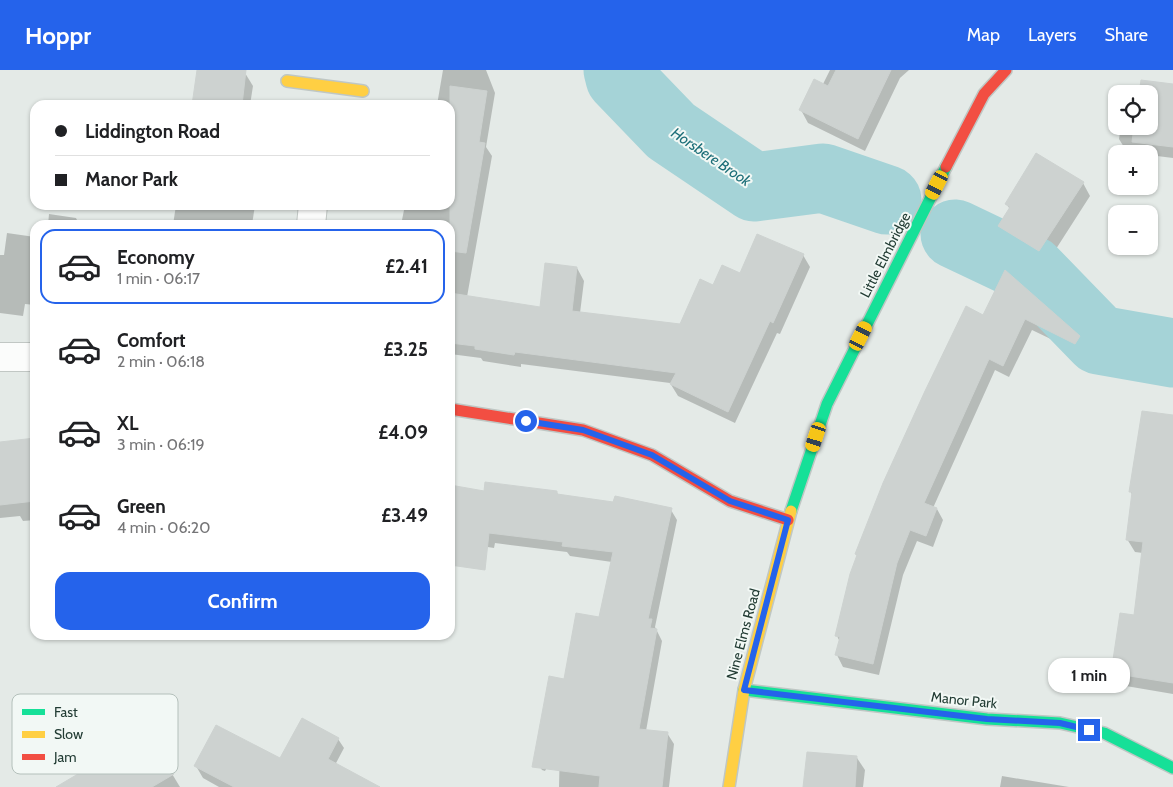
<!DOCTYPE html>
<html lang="en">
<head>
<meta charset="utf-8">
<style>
  :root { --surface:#fff; --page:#f2f2f2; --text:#202124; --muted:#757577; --line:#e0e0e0; --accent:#2563eb }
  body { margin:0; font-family:Cabin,sans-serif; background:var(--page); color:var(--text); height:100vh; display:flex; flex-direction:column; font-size:19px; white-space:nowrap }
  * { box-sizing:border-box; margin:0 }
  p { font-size:16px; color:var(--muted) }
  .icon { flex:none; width:28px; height:28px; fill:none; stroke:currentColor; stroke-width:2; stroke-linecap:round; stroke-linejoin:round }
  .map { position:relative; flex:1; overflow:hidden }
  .side { position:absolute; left:30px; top:150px; width:425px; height:420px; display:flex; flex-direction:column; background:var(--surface); border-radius:15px; box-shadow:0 1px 4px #0004 }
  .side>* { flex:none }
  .hud { position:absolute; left:30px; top:30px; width:425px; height:110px; border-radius:15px; box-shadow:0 1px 4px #0004; display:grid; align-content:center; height:110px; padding:0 25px; background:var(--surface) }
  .buttons { position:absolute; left:1108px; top:15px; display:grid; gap:10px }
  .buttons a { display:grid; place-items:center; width:50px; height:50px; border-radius:10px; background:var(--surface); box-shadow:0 1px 4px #0004; font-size:25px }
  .end { position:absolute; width:22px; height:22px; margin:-11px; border:6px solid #2563eb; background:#fff; box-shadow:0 0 0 2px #fff }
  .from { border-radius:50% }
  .bubble { position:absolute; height:35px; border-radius:15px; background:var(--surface); box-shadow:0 1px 4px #0004; font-size:16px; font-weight:800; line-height:35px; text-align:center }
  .car { position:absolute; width:15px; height:30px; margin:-15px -8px; border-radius:6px; box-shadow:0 0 4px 1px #0007; background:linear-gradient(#f5c518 24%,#345 0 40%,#f5c518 0 76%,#345 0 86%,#f5c518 0) }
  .hud b { display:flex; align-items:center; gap:18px; height:48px; font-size:19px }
  .hud b+b { border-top:1px solid var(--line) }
  .hud i { width:12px; height:12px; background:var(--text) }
  ul { padding:9px 0 0; list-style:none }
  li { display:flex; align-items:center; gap:15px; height:75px; margin:0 10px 8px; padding:0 15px; border:2px solid transparent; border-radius:15px }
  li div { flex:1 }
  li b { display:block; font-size:19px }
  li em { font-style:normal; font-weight:800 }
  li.active { border-color:var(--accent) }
  li>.icon { width:45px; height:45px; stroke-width:1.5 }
  .action { display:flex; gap:10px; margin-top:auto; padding:10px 25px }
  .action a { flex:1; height:58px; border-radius:15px; background:var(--accent); color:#fff; font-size:20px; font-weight:800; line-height:58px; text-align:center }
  header { display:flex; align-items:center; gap:30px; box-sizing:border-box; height:70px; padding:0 25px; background:var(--accent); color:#fff }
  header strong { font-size:24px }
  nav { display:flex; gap:28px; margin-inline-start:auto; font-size:18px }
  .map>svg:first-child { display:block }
</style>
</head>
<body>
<header>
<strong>Hoppr</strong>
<nav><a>Map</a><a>Layers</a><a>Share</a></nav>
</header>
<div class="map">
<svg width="1173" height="717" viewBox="0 0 1173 717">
  <rect width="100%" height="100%" fill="#e4eae7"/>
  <!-- shadow -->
  <g fill="#0003">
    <path d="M 198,0 L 224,0 L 245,3 L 253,16 L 250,35 L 193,35 Z"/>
    <path d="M 443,0 L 486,0 L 495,23 L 486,77 L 492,86 L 467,227 L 541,238 L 577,198 L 584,211 L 580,243 L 681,255 L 714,217 L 741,205 L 803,185 L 810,197 L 780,264 L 777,263 L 735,353 L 678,326 L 670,313 L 521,294 L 521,297 L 483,291 L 481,288 L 450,284 L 450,155 L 401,155 L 405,135 L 450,135 L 450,35 L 437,35 Z"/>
    <path d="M 830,0 L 909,0 L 900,8 L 865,81 L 808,53 L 801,40 L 823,14 Z"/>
    <path d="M 1173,15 L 1173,88 L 1149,85 L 1149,84 L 1127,82 L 1119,69 L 1121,56 L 1149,56 L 1149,24 Z"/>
    <path d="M 1083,113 L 1090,126 L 1047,193 L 1007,168 L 999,156 L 1010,139 L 1006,134 Z"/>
    <path d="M 176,135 L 255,135 L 252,155 L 173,155 Z"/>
    <path d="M 49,144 L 76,148 L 78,152 L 102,155 L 48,155 Z"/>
    <path d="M 7,163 L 35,167 L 35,235 L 25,234 L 23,246 L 0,243 L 0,185 L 4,185 Z"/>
    <path d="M 1006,202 L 1079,267 L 1086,279 L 1082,284 L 1032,260 L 1009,307 L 995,300 L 933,438 L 937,439 L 943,450 L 933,477 L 917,471 L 903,505 L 879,605 L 843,597 L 837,585 L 840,572 L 837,566 L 858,487 L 856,484 L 984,246 Z"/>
    <path d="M 1173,347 L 1173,624 L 1120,615 L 1113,602 L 1135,546 L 1143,483 L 1135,482 L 1127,469 L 1133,426 L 1130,421 Z"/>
    <path d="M 35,370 L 35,450 L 23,451 L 20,446 L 0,448 L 0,373 Z"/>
    <path d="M 450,417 L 485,422 L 557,422 L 558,426 L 671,440 L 677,450 L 655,557 L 662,571 L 646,661 L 667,663 L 674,674 L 669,717 L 559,717 L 560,675 L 545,701 L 542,700 L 535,689 L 565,610 L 600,548 L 612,492 L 570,486 L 567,482 L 495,473 L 494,478 L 450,471 Z"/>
    <path d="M 140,651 L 180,717 L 80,717 L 106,688 Z"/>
    <path d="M 338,669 L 344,678 L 335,695 L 377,717 L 219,717 L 203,708 L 196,696 L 278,689 Z"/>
    <path d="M 808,683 L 857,688 L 865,700 L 863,717 L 804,717 Z"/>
    <path d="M 1002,706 L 1069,717 L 1000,717 Z"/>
  </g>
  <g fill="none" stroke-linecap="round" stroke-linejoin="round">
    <!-- river -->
    <g stroke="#a5d3d7" stroke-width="69">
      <path d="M 618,0 L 620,8 L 671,61 L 754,117 L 823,108 L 887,130"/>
      <path d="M 955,164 L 1031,200 L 1099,270 L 1173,283"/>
    </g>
  </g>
  <!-- building -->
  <g fill="#cdd2d0" stroke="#cdd2d0">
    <path d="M 197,0 L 246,0 L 242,35 L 192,35 Z"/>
    <path d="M 836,0 L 891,0 L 858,69 L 799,40 L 814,9 L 828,16 Z"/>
    <path d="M 1141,10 L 1173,14 L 1173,77 L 1132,72 L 1134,56 L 1149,56 L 1149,24 L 1139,24 Z"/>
    <path d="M 450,16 L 487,21 L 479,72 L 485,73 L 466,183 L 450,181 Z"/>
    <path d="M 1036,83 L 1084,112 L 1039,181 L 998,156 L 1010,137 L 1005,134 Z"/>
    <path d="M 757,164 L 804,184 L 773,253 L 770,251 L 728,342 L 670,314 L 676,303 L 515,282 L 514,285 L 475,279 L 475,276 L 450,273 L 450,223 L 540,237 L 545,193 L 577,197 L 572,241 L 680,254 L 700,209 L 713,215 L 722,195 L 740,203 Z"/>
    <path d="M 1005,200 L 1080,266 L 1075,274 L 1025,249 L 1003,296 L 989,289 L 924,433 L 937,438 L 926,466 L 910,460 L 897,493 L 873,594 L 835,585 L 840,567 L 835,566 L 850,504 L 857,485 L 855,484 L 883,413 L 925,321 L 966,236 L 983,245 Z"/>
    <path d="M 1142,341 L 1173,345 L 1173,613 L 1111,603 L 1120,543 L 1134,545 L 1143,472 L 1126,470 L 1132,422 L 1129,422 Z"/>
    <path d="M 35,368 L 35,431 L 0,435 L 0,372 Z"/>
    <path d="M 485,412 L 557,421 L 557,424 L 613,432 L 615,426 L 672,438 L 648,549 L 652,549 L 650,558 L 657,559 L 639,659 L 668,662 L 662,717 L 599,717 L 600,706 L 532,697 L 549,606 L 564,609 L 576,543 L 599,547 L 613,482 L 562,476 L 563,472 L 489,463 L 485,500 L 450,495 L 450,415 L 484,421 Z"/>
    <path d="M 302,648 L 339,668 L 328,689 L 380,717 L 234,717 L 194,696 L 216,655 L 280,688 Z"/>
    <path d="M 140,649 L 174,704 L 152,717 L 56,717 L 105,688 L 97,675 Z"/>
    <path d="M 807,682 L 857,686 L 855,717 L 803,717 Z"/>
  </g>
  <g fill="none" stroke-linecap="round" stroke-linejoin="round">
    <defs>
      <g id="street">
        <path d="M 311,155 L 313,135"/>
        <path d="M 0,287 L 35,287"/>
      </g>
      <g id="fast">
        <path d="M 791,441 L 827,334 L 946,97"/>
        <path d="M 744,620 L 987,649 L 1060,653 L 1104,663 L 1173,698"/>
      </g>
      <g id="slow">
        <path d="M 287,11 L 363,21"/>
        <path d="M 729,717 L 744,620 L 791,441"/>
      </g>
      <g id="jam">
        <path d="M 946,97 L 984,24 L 1006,0"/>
        <path d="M 450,339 L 583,360 L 652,385 L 730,431 L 788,450"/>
      </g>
    </defs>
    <!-- street casing -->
    <use href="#street" stroke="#c1c7c4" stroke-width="30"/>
    <!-- fast casing -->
    <use href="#fast" stroke="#bfc7c4" stroke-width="14"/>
    <!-- slow casing -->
    <use href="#slow" stroke="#bfc7c4" stroke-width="14"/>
    <!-- jam casing -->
    <use href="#jam" stroke="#bfc7c4" stroke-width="14"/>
    <!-- street -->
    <use href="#street" stroke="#fbfcfb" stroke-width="28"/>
    <!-- fast -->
    <use href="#fast" stroke="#16e098" stroke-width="11"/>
    <!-- slow -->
    <use href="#slow" stroke="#ffcf43" stroke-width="11"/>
    <!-- jam -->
    <use href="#jam" stroke="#f24e42" stroke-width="11"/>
  </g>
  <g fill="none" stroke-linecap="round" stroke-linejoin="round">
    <!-- route -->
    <path stroke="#2563eb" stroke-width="6" d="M 526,351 L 583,360 L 652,385 L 730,431 L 788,450 L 744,620 L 987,649 L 1060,653 L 1089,660"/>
  </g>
  <g text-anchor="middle" stroke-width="4" stroke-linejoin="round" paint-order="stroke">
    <!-- street labels -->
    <g font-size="14" fill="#223c34" stroke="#f2f8f5">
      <text transform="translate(885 185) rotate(-63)" y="5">Little Elmbridge</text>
      <text transform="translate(743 564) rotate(-75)" y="5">Nine Elms Road</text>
      <text transform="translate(964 630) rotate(6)" y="5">Manor Park</text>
    </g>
    <!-- water labels -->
    <g font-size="15" font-style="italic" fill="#1c6e78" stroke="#f2f8f5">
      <text transform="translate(711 87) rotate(34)" y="5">Horsbere Brook</text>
    </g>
  </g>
  <!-- legend -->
  <rect x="12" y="624" width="166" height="80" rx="8" fill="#f2f8f5" stroke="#b4c0bb" stroke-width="1"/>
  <rect x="22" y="639" width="23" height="6" fill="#16e098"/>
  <rect x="22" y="661" width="23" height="7" fill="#ffcf43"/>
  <rect x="22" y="684" width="23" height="6" fill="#f24e42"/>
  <g font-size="14" fill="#223c34">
    <text x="54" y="647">Fast</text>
    <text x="54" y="669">Slow</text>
    <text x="54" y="692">Jam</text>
  </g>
</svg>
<div class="buttons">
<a><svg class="icon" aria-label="locate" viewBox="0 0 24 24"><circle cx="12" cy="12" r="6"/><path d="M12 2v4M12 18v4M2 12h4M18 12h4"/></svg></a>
<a>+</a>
<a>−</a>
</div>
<i class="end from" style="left:526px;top:351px"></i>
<i class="end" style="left:1089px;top:660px"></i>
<div class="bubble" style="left:1048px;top:588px;width:82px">1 min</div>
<i class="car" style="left:937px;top:115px;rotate:207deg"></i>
<i class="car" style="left:861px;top:266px;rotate:27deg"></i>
<i class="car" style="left:816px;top:367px;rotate:198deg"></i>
<div class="hud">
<b><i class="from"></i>Liddington Road</b>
<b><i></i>Manor Park</b>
</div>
<section class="side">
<ul>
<li class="active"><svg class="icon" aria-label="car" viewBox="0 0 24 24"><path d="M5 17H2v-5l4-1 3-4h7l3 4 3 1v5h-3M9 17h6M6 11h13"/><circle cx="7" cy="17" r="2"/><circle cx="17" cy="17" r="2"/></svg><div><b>Economy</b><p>1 min · 06:17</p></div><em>£2.41</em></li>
<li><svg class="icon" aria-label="car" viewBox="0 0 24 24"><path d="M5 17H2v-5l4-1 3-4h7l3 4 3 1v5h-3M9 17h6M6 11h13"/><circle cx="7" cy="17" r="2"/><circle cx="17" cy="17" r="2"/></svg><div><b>Comfort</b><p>2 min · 06:18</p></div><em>£3.25</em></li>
<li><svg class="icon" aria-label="car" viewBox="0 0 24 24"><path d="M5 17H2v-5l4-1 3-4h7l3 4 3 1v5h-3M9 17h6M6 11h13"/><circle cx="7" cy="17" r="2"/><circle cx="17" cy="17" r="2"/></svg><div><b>XL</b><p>3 min · 06:19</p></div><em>£4.09</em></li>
<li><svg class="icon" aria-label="car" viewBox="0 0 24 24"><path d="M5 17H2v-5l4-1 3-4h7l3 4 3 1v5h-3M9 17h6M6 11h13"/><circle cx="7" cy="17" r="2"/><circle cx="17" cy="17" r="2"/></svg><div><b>Green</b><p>4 min · 06:20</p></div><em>£3.49</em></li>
</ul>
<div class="action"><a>Confirm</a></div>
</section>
</div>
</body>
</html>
